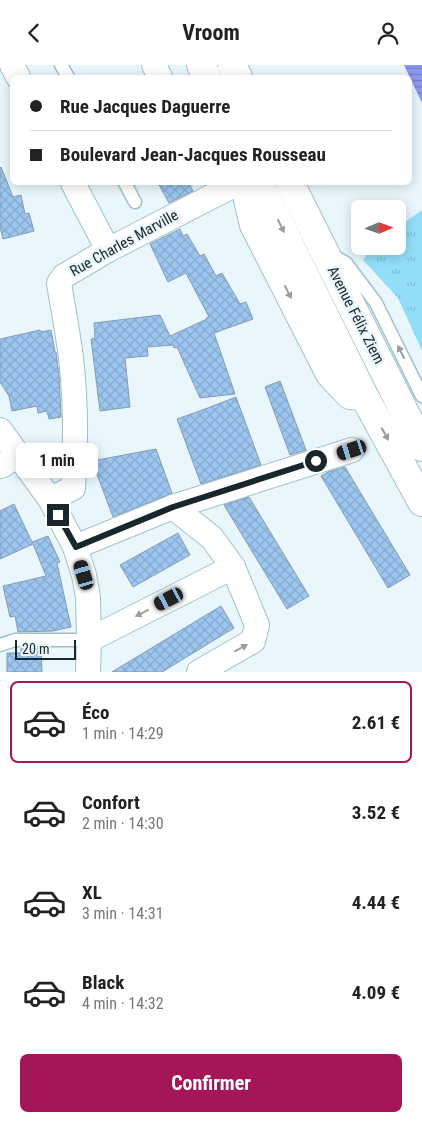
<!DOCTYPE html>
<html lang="fr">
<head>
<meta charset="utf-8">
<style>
  :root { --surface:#fff; --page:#f2f2f2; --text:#222; --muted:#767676; --line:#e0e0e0; --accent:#a51659 }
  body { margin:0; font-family:"Roboto Condensed",sans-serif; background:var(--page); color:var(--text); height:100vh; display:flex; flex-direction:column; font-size:19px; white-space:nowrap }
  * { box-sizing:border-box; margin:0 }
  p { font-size:16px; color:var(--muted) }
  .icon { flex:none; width:28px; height:28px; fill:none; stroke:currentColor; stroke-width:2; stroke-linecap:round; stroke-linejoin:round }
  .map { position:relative; height:607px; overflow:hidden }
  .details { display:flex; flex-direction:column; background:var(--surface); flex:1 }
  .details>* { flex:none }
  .hud { position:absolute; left:10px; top:10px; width:402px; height:110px; border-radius:8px; box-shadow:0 2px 12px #0003; display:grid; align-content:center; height:110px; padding:0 20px; background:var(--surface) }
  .needle { width:32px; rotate:88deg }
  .buttons { position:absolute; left:351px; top:135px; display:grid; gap:10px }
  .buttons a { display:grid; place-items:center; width:55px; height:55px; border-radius:8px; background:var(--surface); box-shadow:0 2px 12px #0003; font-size:25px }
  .scale { position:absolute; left:15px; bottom:12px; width:61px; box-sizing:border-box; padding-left:5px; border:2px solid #19262b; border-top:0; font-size:14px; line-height:18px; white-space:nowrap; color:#19262b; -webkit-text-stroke:4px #e9f7fc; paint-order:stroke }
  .end { position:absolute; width:22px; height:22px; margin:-11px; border:6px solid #19262b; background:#fff; box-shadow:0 0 0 2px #fff }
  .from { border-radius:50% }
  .bubble { position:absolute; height:35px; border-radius:8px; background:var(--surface); box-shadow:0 2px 12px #0003; font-size:16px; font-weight:700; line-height:35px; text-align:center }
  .car { position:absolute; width:15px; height:30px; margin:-15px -8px; border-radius:6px; box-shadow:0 0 4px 1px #0007; background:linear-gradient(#222 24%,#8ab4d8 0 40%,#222 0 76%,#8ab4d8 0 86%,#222 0) }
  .hud b { display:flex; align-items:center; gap:18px; height:48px; font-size:19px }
  .hud b+b { border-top:1px solid var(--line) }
  .hud i { width:12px; height:12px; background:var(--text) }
  ul { padding:9px 0 0; list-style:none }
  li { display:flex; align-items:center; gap:15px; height:82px; margin:0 10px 8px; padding:0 10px; border:2px solid transparent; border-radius:8px }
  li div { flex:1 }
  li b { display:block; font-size:19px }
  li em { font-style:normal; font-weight:700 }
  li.on { border-color:var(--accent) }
  li>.icon { width:45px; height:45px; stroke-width:1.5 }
  .cta { display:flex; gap:10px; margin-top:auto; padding:10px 20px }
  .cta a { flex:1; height:58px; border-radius:8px; background:var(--accent); color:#fff; font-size:20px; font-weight:700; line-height:58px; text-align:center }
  header { display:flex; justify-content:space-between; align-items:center; height:65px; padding:0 20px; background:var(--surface); font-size:22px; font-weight:700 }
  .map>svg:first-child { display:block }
</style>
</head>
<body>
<header><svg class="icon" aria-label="back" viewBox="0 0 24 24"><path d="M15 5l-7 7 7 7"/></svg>Vroom<svg class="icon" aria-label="person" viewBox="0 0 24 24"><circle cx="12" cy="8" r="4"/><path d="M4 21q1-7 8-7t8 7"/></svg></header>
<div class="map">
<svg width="422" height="607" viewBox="0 0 422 607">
  <defs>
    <pattern id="grass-tufts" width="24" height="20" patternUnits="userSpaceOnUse" patternTransform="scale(1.25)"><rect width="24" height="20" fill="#92def9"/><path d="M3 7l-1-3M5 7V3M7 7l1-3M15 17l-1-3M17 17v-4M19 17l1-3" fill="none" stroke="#7dbed6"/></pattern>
    <pattern id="water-rules" width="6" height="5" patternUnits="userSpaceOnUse" patternTransform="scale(1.25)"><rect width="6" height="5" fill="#8e99ee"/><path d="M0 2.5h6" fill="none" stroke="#737dc1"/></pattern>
    <pattern id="building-cross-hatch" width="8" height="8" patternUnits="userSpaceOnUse" patternTransform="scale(1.25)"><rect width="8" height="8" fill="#9cc6f0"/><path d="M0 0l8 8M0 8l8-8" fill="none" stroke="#86aace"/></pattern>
  </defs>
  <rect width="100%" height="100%" fill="#e9f7fc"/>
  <!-- grass -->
  <path fill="url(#grass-tufts)" d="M 422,145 L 422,286 L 398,233 L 363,195 L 373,181 L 398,181 L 398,162 Z"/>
  <!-- water -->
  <path fill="url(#water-rules)" d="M 404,0 L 422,0 L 422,38 Z"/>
  <!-- building -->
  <g fill="url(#building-cross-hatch)" stroke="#869bb1">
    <path d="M 1,102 L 13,132 L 21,130 L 25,149 L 29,148 L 34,166 L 3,174 L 0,162 L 0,103 Z"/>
    <path d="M 158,118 L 189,118 L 193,126 L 169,138 Z"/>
    <path d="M 180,164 L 183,171 L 187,169 L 200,191 L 204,189 L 216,211 L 222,208 L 240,239 L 246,237 L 253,254 L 214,268 L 235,329 L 200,333 L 177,282 L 174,283 L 173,280 L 147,282 L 148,291 L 125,293 L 130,342 L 100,346 L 91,274 L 95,273 L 94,258 L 160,250 L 170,271 L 207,254 L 206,253 L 209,252 L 186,208 L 168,217 L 150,179 Z"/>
    <path d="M 40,265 L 41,267 L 51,265 L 55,287 L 56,287 L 59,310 L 61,352 L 49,354 L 47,346 L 38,348 L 37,341 L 12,346 L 9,331 L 0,317 L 0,274 Z"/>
    <path d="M 280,316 L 306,385 L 290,390 L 265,322 Z"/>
    <path d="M 236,332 L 261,400 L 201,419 L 177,354 L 205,344 Z"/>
    <path d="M 156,384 L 172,428 L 113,452 L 92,396 Z"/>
    <path d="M 345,402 L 410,510 L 388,523 L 321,411 L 328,407 Z"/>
    <path d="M 249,432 L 309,531 L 287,544 L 224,440 Z"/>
    <path d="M 14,439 L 32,477 L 48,471 L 60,497 L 57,498 L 71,562 L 53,566 L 18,567 L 15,551 L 10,552 L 3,521 L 46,511 L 33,479 L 0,494 L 0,446 Z"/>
    <path d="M 178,468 L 190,490 L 133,522 L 120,500 Z"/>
    <path d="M 221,541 L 234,563 L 162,607 L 112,607 Z"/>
    <path d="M 21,583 L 41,583 L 42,607 L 7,607 L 7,588 L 21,588 Z"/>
  </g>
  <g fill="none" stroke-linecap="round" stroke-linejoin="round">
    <defs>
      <g id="lane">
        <path d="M 61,0 L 68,12"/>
        <path d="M 125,118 L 135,137"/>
        <path d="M 332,190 L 346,198 L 376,238 L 422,331"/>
        <path d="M 0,580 L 15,575 L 89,575"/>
      </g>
      <g id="street">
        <path d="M 12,0 L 18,12"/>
        <path d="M 154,0 L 160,12"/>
        <path d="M 73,118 L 108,185"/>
        <path d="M 0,365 L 50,434 L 75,482 L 84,510 L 88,532 L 89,575 L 88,607"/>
        <path d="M 0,401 L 3,400 L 18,389"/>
        <path d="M 50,434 L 73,423 C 76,380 76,336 71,293 C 68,268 63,243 59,218 L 64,211 L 108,185 L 238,118"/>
        <path d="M 173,442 L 212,473 L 233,502 L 257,560 L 253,576 L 199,607"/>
        <path d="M 75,482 L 173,442 L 352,385"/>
        <path d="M 89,575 L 233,502"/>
      </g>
      <g id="secondary">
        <path d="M 201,0 L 207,12"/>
        <path d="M 232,0 L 238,12"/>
        <path d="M 244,118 L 254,160 L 330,309 L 350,330 L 363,331"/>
        <path d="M 259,118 L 364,331 L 422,437"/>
        <path d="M 290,118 L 422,382"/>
      </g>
    </defs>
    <!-- lane casing -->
    <use href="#lane" stroke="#9fc1cd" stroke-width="15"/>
    <!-- street casing -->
    <use href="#street" stroke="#9fc1cd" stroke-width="26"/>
    <!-- secondary casing -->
    <use href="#secondary" stroke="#9fc1cd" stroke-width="30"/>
    <!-- lane -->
    <use href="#lane" stroke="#fff" stroke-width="12"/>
    <!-- street -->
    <use href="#street" stroke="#fff" stroke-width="24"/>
    <!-- secondary -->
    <use href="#secondary" stroke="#fff" stroke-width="28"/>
  </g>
  <!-- one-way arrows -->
  <defs><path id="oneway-solid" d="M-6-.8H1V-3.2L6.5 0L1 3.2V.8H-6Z" transform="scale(1.25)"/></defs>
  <g fill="#989da0">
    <use href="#oneway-solid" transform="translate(281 161) rotate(64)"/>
    <use href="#oneway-solid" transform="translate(288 227) rotate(63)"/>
    <use href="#oneway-solid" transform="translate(401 287) rotate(-116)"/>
    <use href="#oneway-solid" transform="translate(385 369) rotate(61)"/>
    <use href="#oneway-solid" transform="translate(142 548) rotate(153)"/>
    <use href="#oneway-solid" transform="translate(241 583) rotate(-29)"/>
  </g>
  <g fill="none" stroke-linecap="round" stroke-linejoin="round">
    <!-- route -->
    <path stroke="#19262b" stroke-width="6" d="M 58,450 L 76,482 L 173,442 L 316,396"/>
  </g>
  <g text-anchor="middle" stroke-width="5" stroke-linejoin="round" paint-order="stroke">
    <!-- street labels -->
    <g font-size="15" fill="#19262b" stroke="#e9f7fc">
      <text transform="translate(124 178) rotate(-29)" y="5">Rue Charles Marville</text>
      <text transform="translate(356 250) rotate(63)" y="5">Avenue Félix Ziem</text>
    </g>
  </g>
</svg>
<div class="buttons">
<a><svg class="needle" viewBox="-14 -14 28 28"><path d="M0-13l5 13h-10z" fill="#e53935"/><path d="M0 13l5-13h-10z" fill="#767676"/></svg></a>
</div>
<div class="scale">20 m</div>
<i class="end from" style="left:316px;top:396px"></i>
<i class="end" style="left:58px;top:450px"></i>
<div class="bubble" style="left:16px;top:378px;width:82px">1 min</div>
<i class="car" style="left:352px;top:385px;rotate:252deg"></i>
<i class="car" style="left:84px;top:510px;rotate:343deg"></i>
<i class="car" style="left:169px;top:534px;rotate:243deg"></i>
<div class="hud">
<b><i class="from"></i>Rue Jacques Daguerre</b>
<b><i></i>Boulevard Jean-Jacques Rousseau</b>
</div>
</div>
<section class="details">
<ul>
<li class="on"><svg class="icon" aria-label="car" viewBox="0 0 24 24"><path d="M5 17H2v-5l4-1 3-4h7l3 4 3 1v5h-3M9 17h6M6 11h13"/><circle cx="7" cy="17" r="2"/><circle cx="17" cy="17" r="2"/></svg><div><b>Éco</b><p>1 min · 14:29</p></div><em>2.61 €</em></li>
<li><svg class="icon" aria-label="car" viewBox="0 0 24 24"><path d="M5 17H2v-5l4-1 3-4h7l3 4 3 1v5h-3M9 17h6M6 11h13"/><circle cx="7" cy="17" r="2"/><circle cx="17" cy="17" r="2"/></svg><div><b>Confort</b><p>2 min · 14:30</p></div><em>3.52 €</em></li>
<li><svg class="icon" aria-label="car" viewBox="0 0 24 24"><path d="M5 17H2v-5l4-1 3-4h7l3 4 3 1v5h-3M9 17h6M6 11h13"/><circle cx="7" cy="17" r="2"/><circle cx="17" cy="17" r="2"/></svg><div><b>XL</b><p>3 min · 14:31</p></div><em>4.44 €</em></li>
<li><svg class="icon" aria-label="car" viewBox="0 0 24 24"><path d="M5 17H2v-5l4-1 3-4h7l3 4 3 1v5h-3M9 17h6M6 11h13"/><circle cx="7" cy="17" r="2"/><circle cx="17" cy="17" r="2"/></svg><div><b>Black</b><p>4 min · 14:32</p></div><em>4.09 €</em></li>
</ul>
<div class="cta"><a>Confirmer</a></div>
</section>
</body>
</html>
